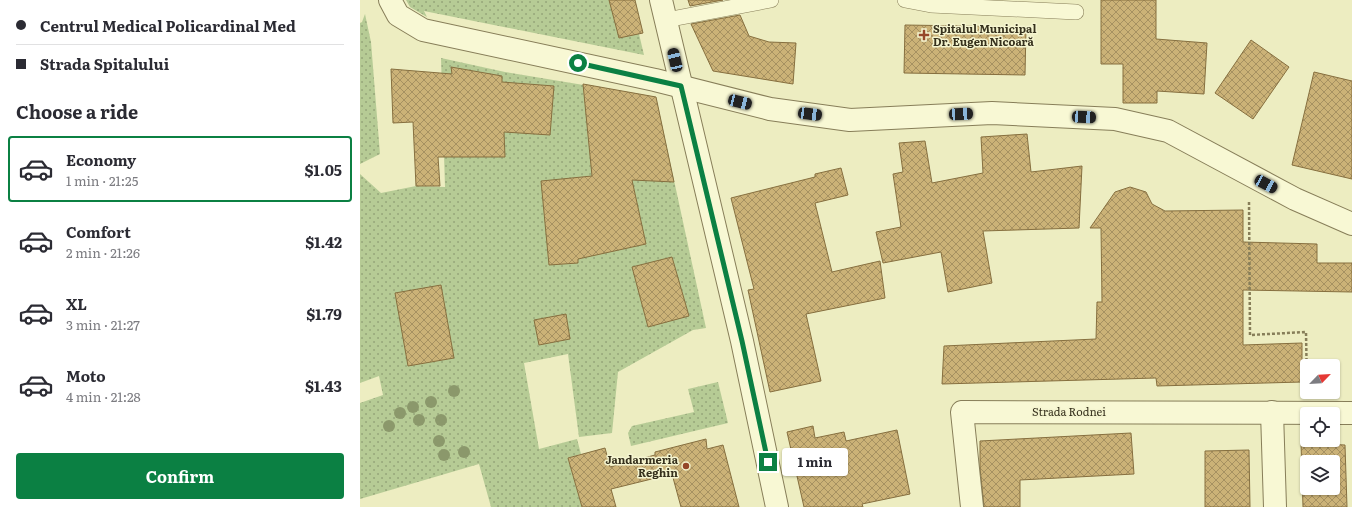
<!DOCTYPE html>
<html lang="en">
<head>
<meta charset="utf-8">
<style>
  :root { --surface:#fff; --page:#f2f2f3; --text:#2b2b33; --muted:#7c7c81; --line:#e1e1e2; --accent:#0b8043 }
  body { margin:0; font-family:Literata,serif; background:var(--page); color:var(--text); height:100vh; display:flex; flex-direction:column; font-size:15px; white-space:nowrap }
  * { box-sizing:border-box; margin:0 }
  p { font-size:13px; color:var(--muted) }
  .icon { flex:none; width:22px; height:22px; fill:none; stroke:currentColor; stroke-width:2; stroke-linecap:round; stroke-linejoin:round }
  .map { position:relative; flex:1; overflow:hidden }
  .side { display:flex; flex-direction:column; background:var(--surface); width:360px }
  .side>* { flex:none }
  .banner { display:grid; align-content:center; height:88px; padding:0 16px; background:var(--surface) }
  .needle { width:26px; rotate:65deg }
  .buttons { position:absolute; left:940px; top:359px; display:grid; gap:8px }
  .buttons a { display:grid; place-items:center; width:40px; height:40px; border-radius:4px; background:var(--surface); box-shadow:0 1px 3px #0004; font-size:20px }
  .end { position:absolute; width:18px; height:18px; margin:-9px; border:5px solid #0b8043; background:#fff; box-shadow:0 0 0 2px #fff }
  .from { border-radius:50% }
  .bubble { position:absolute; height:28px; border-radius:4px; background:var(--surface); box-shadow:0 1px 3px #0004; font-size:13px; font-weight:700; line-height:28px; text-align:center }
  .car { position:absolute; width:12px; height:24px; margin:-12px -6px; border-radius:5px; box-shadow:0 0 3px 1px #0007; background:linear-gradient(#222 24%,#8ab4d8 0 40%,#222 0 76%,#8ab4d8 0 86%,#222 0) }
  .banner b { display:flex; align-items:center; gap:14px; height:38px; font-size:15px }
  .banner b+b { border-top:1px solid var(--line) }
  .banner i { width:10px; height:10px; background:var(--text) }
  ul { padding:0; list-style:none }
  li { display:flex; align-items:center; gap:12px; height:66px; margin:0 8px 6px; padding:0 8px; border:2px solid transparent; border-radius:4px }
  li div { flex:1 }
  li b { display:block; font-size:15px }
  li em { font-style:normal; font-weight:700 }
  li.selected { border-color:var(--accent) }
  li>.icon { width:36px; height:36px; stroke-width:1.5 }
  h2 { padding:0 16px; font-size:18px; line-height:48px }
  .action { display:flex; gap:8px; margin-top:auto; padding:8px 16px }
  .action a { flex:1; height:46px; border-radius:4px; background:var(--accent); color:#fff; font-size:16px; font-weight:700; line-height:46px; text-align:center }
  main { display:flex; flex:1; min-height:0 }
  .map>svg:first-child { display:block }
</style>
</head>
<body>
<main>
<section class="side">
<div class="banner">
<b><i class="from"></i>Centrul Medical Policardinal Med</b>
<b><i></i>Strada Spitalului</b>
</div>
<h2>Choose a ride</h2>
<ul>
<li class="selected"><svg class="icon" aria-label="car" viewBox="0 0 24 24"><path d="M5 17H2v-5l4-1 3-4h7l3 4 3 1v5h-3M9 17h6M6 11h13"/><circle cx="7" cy="17" r="2"/><circle cx="17" cy="17" r="2"/></svg><div><b>Economy</b><p>1 min · 21:25</p></div><em>$1.05</em></li>
<li><svg class="icon" aria-label="car" viewBox="0 0 24 24"><path d="M5 17H2v-5l4-1 3-4h7l3 4 3 1v5h-3M9 17h6M6 11h13"/><circle cx="7" cy="17" r="2"/><circle cx="17" cy="17" r="2"/></svg><div><b>Comfort</b><p>2 min · 21:26</p></div><em>$1.42</em></li>
<li><svg class="icon" aria-label="car" viewBox="0 0 24 24"><path d="M5 17H2v-5l4-1 3-4h7l3 4 3 1v5h-3M9 17h6M6 11h13"/><circle cx="7" cy="17" r="2"/><circle cx="17" cy="17" r="2"/></svg><div><b>XL</b><p>3 min · 21:27</p></div><em>$1.79</em></li>
<li><svg class="icon" aria-label="car" viewBox="0 0 24 24"><path d="M5 17H2v-5l4-1 3-4h7l3 4 3 1v5h-3M9 17h6M6 11h13"/><circle cx="7" cy="17" r="2"/><circle cx="17" cy="17" r="2"/></svg><div><b>Moto</b><p>4 min · 21:28</p></div><em>$1.43</em></li>
</ul>
<div class="action"><a>Confirm</a></div>
</section>
<div class="map">
<svg width="992" height="507" viewBox="0 0 992 507">
  <defs>
    <pattern id="grass-dots" width="8" height="8" patternUnits="userSpaceOnUse"><rect width="8" height="8" fill="#b6cb95"/><path d="M2 2h.1M6 6h.1" fill="none" stroke="#95a579" stroke-width="1.8" stroke-linecap="round"/></pattern>
    <pattern id="building-cross-hatch" width="8" height="8" patternUnits="userSpaceOnUse"><rect width="8" height="8" fill="#cbb277"/><path d="M0 0l8 8M0 8l8-8" fill="none" stroke="#a69161"/></pattern>
  </defs>
  <rect width="100%" height="100%" fill="#ededc1"/>
  <!-- grass -->
  <g fill="url(#grass-dots)">
    <path d="M 46,0 L 271,0 L 284,55 L 64,11 L 67,17 L 50,7 Z"/>
    <path d="M 5,14 L 11,42 L 20,154 L 0,164 L 0,23 L 2,22 Z"/>
    <path d="M 81,58 L 145,72 L 296,97 L 346,328 L 333,330 L 258,372 L 252,433 L 219,437 L 208,354 L 164,363 L 179,449 L 217,439 L 221,454 L 208,458 L 222,507 L 131,507 L 119,464 L 0,499 L 0,403 L 23,395 L 19,376 L 0,383 L 0,174 L 21,193 L 56,186 L 85,187 Z"/>
    <path d="M 358,382 L 368,423 L 271,446 L 268,433 L 272,426 L 334,412 L 328,389 Z"/>
  </g>
  <!-- building -->
  <g fill="url(#building-cross-hatch)" stroke="#866f3f" fill-rule="evenodd">
    <path d="M 249,0 L 275,0 L 283,33 L 259,38 Z"/>
    <path d="M 328,0 L 363,0 L 330,6 Z"/>
    <path d="M 741,0 L 796,0 L 796,39 L 847,43 L 844,94 L 797,91 L 797,103 L 763,103 L 763,64 L 741,64 Z"/>
    <path d="M 380,15 L 389,36 L 409,42 L 436,43 L 433,84 L 353,71 L 331,24 Z"/>
    <path d="M 545,25 L 666,27 L 665,75 L 544,73 Z"/>
    <path d="M 891,40 L 929,67 L 893,119 L 855,93 Z"/>
    <path d="M 91,67 L 142,76 L 142,82 L 194,86 L 190,135 L 144,132 L 145,157 L 78,157 L 80,186 L 56,186 L 53,122 L 33,123 L 31,69 L 92,74 Z"/>
    <path d="M 954,72 L 992,81 L 992,179 L 932,165 Z"/>
    <path d="M 223,84 L 296,97 L 314,182 L 272,180 L 286,244 L 218,259 L 218,263 L 189,265 L 181,181 L 232,176 Z"/>
    <path d="M 667,134 L 671,172 L 722,166 L 719,228 L 623,231 L 632,283 L 588,292 L 581,252 L 523,263 L 516,232 L 541,227 L 533,174 L 543,172 L 539,143 L 565,141 L 572,183 L 623,173 L 621,137 Z"/>
    <path d="M 481,168 L 488,195 L 455,203 L 472,272 L 520,261 L 525,298 L 446,314 L 461,381 L 410,392 L 388,290 L 394,289 L 371,198 L 455,177 L 455,174 Z"/>
    <path d="M 770,187 L 786,192 L 792,204 L 805,211 L 883,210 L 883,242 L 957,244 L 957,263 L 992,263 L 992,292 L 883,290 L 883,345 L 942,343 L 942,382 L 797,386 L 796,378 L 582,384 L 584,346 L 736,339 L 737,302 L 742,302 L 741,228 L 730,228 L 755,192 Z"/>
    <path d="M 312,257 L 329,316 L 288,327 L 272,267 Z"/>
    <path d="M 81,285 L 94,358 L 48,366 L 35,293 Z"/>
    <path d="M 206,314 L 210,339 L 179,345 L 174,320 Z"/>
    <path d="M 453,426 L 455,438 L 484,432 L 486,441 L 537,430 L 550,494 L 502,504 L 503,507 L 444,507 L 427,432 Z"/>
    <path d="M 771,433 L 774,474 L 660,480 L 660,507 L 624,507 L 620,468 L 620,441 Z"/>
    <path d="M 346,439 L 347,449 L 363,445 L 379,507 L 321,507 L 312,474 L 251,489 L 256,507 L 222,507 L 208,458 L 245,448 L 250,467 L 295,455 L 295,452 Z"/>
    <path d="M 941,443 L 985,445 L 987,507 L 943,507 ZM 947,462 L 973,462 L 973,488 L 947,488 Z"/>
    <path d="M 889,450 L 890,507 L 845,507 L 845,451 Z"/>
  </g>
  <g fill="none" stroke-linecap="round" stroke-linejoin="round">
    <defs>
      <g id="lane">
        <path d="M 545,0 L 571,5 L 716,12"/>
        <path d="M 306,20 L 411,0"/>
      </g>
      <g id="street">
        <path d="M 30,0 L 38,15 L 63,30 L 295,80 L 410,109 L 490,120 L 632,113 L 755,119 L 808,131 L 935,199 L 992,224"/>
        <path d="M 301,0 L 382,341 L 417,507"/>
        <path d="M 912,412 L 915,507"/>
        <path d="M 612,507 L 602,412 L 992,413"/>
      </g>
    </defs>
    <!-- lane casing -->
    <use href="#lane" stroke="#877e59" stroke-width="16"/>
    <!-- street casing -->
    <use href="#street" stroke="#877e59" stroke-width="24"/>
    <!-- path -->
    <path stroke="#877e59" stroke-width="2.5" stroke-dasharray="3 2" stroke-linecap="butt" d="M 889,202 L 890,335 L 946,332 L 947,388"/>
    <!-- lane -->
    <use href="#lane" stroke="#f8f8d4" stroke-width="15"/>
    <!-- street -->
    <use href="#street" stroke="#f8f8d4" stroke-width="22"/>
  </g>
  <!-- trees -->
  <g fill="#8b986b">
    <circle cx="94" cy="391" r="6"/>
    <circle cx="71" cy="402" r="6"/>
    <circle cx="53" cy="407" r="6"/>
    <circle cx="40" cy="413" r="6"/>
    <circle cx="59" cy="420" r="6"/>
    <circle cx="81" cy="420" r="6"/>
    <circle cx="29" cy="426" r="6"/>
    <circle cx="79" cy="441" r="6"/>
    <circle cx="104" cy="452" r="6"/>
    <circle cx="84" cy="455" r="6"/>
  </g>
  <g fill="none" stroke-linecap="round" stroke-linejoin="round">
    <!-- route -->
    <path stroke="#0b8043" stroke-width="5" d="M 218,63 L 321,86 L 382,341 L 408,462"/>
  </g>
  <!-- markers -->
  <g fill="#954729" stroke="#f5f5d0" stroke-width="1.5">
    <path d="M562 29h4v4h4v4h-4v4h-4v-4h-4v-4h4z"/>
    <circle cx="326" cy="466" r="4"/>
  </g>
  <g text-anchor="middle" stroke-width="3" stroke-linejoin="round" paint-order="stroke">
    <!-- poi labels -->
    <g font-size="11" font-weight="bold" fill="#36311d" stroke="#f5f5d0" text-anchor="start">
      <text x="573" y="33">Spitalul Municipal<tspan x="573" dy="13">Dr. Eugen Nicoară</tspan></text>
      <text x="318" y="464" text-anchor="end">Jandarmeria<tspan x="318" dy="13">Reghin</tspan></text>
    </g>
    <!-- street labels -->
    <g font-size="11" fill="#36311d" stroke="#f5f5d0">
      <text x="709" y="416">Strada Rodnei</text>
    </g>
  </g>
</svg>
<div class="buttons">
<a><svg class="needle" viewBox="-14 -14 28 28"><path d="M0-13l5 13h-10z" fill="#e53935"/><path d="M0 13l5-13h-10z" fill="#7c7c81"/></svg></a>
<a><svg class="icon" aria-label="locate" viewBox="0 0 24 24"><circle cx="12" cy="12" r="6"/><path d="M12 2v4M12 18v4M2 12h4M18 12h4"/></svg></a>
<a><svg class="icon" aria-label="layers" viewBox="0 0 24 24"><path d="M12 4l9 5-9 5-9-5zM3 14l9 5 9-5"/></svg></a>
</div>
<i class="end from" style="left:218px;top:63px"></i>
<i class="end" style="left:408px;top:462px"></i>
<div class="bubble" style="left:422px;top:448px;width:66px">1 min</div>
<i class="car" style="left:315px;top:60px;rotate:347deg"></i>
<i class="car" style="left:380px;top:102px;rotate:104deg"></i>
<i class="car" style="left:450px;top:114px;rotate:97deg"></i>
<i class="car" style="left:601px;top:114px;rotate:87deg"></i>
<i class="car" style="left:724px;top:117px;rotate:93deg"></i>
<i class="car" style="left:906px;top:184px;rotate:118deg"></i>
</div>
</main>
</body>
</html>
